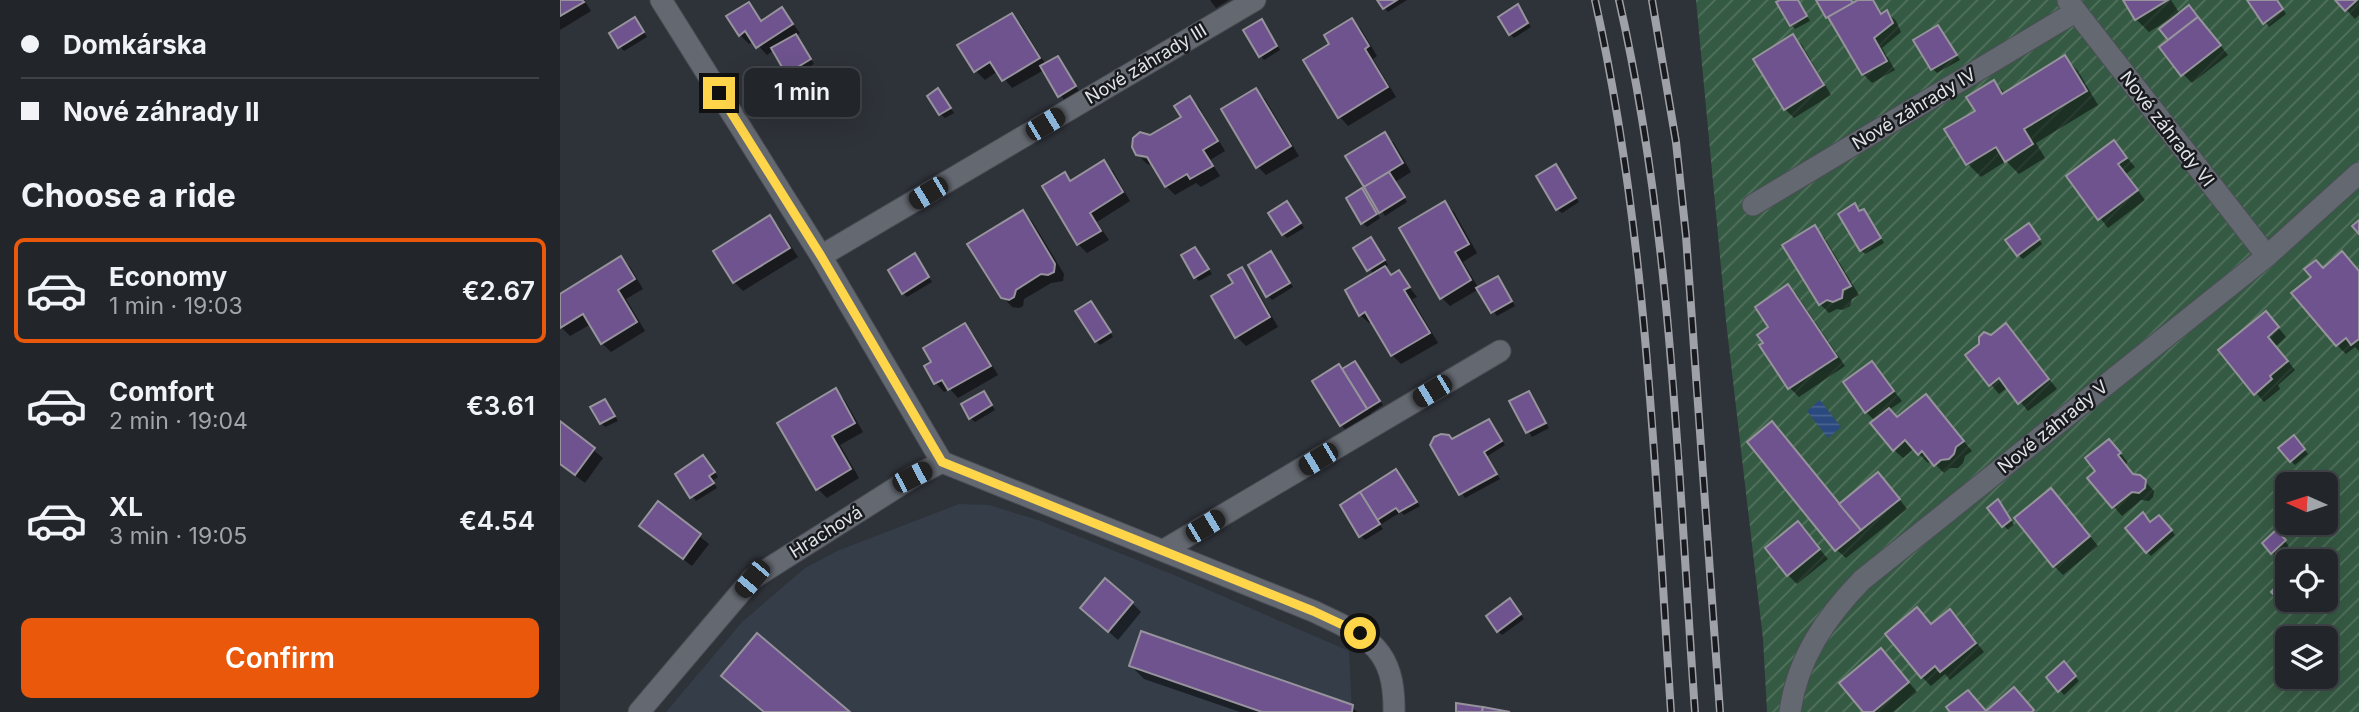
<!DOCTYPE html>
<html lang="en">
<head>
<meta charset="utf-8">
<style>
  :root { --surface:#22262b; --page:#2a2e33; --text:#f1f3f6; --muted:#a2a5a9; --line:#3f4347; --accent:#ea580c }
  body { margin:0; font-family:Inter,sans-serif; background:var(--page); color:var(--text); height:100vh; display:flex; flex-direction:column; font-size:26px; white-space:nowrap }
  * { box-sizing:border-box; margin:0 }
  p { font-size:23px; color:var(--muted) }
  .icon { flex:none; width:38px; height:38px; fill:none; stroke:currentColor; stroke-width:2; stroke-linecap:round; stroke-linejoin:round }
  .map { position:relative; flex:1; overflow:hidden }
  .panel { display:flex; flex-direction:column; background:var(--surface); width:560px }
  .panel>* { flex:none }
  .guide { display:grid; align-content:center; height:154px; padding:0 21px; background:var(--surface) }
  .needle { width:46px; rotate:273deg }
  .fabs { position:absolute; left:1715px; top:472px; display:grid; gap:14px }
  .fabs a { display:grid; place-items:center; width:63px; height:63px; border-radius:10px; background:var(--surface); box-shadow:0 7px 28px #0002,0 0 0 2px var(--line); font-size:35px }
  .end { position:absolute; width:32px; height:32px; margin:-16px; border:9px solid #ffd54a; background:#111; box-shadow:0 0 0 4px #111 }
  .from { border-radius:50% }
  .bubble { position:absolute; height:49px; border-radius:10px; background:var(--surface); box-shadow:0 7px 28px #0002,0 0 0 2px var(--line); font-size:23px; font-weight:600; line-height:49px; text-align:center }
  .car { position:absolute; width:21px; height:42px; margin:-21px -10px; border-radius:9px; box-shadow:0 0 5px 2px #0007; background:linear-gradient(#222 24%,#8ab4d8 0 40%,#222 0 76%,#8ab4d8 0 86%,#222 0) }
  .guide b { display:flex; align-items:center; gap:24px; height:66px; font-size:26px }
  .guide b+b { border-top:2px solid var(--line) }
  .guide i { width:18px; height:18px; background:var(--text) }
  ul { padding:0; list-style:none }
  li { display:flex; align-items:center; gap:21px; height:105px; margin:0 14px 10px; padding:0 7px; border:4px solid transparent; border-radius:10px }
  li div { flex:1 }
  li b { display:block; font-size:26px }
  li em { font-style:normal; font-weight:600 }
  li.current { border-color:var(--accent) }
  li>.icon { width:63px; height:63px; stroke-width:1.5 }
  h2 { padding:0 21px; font-size:32px; line-height:84px }
  .button { display:flex; gap:14px; margin-top:auto; padding:14px 21px }
  .button a { flex:1; height:80px; border-radius:10px; background:var(--accent); color:#fff; font-size:28px; font-weight:600; line-height:80px; text-align:center }
  main { display:flex; flex:1; min-height:0 }
  .map>svg:first-child { display:block }
</style>
</head>
<body>
<main>
<section class="panel">
<div class="guide">
<b><i class="from"></i>Domkárska</b>
<b><i></i>Nové záhrady II</b>
</div>
<h2>Choose a ride</h2>
<ul>
<li class="current"><svg class="icon" aria-label="car" viewBox="0 0 24 24"><path d="M5 17H2v-5l4-1 3-4h7l3 4 3 1v5h-3M9 17h6M6 11h13"/><circle cx="7" cy="17" r="2"/><circle cx="17" cy="17" r="2"/></svg><div><b>Economy</b><p>1 min · 19:03</p></div><em>€2.67</em></li>
<li><svg class="icon" aria-label="car" viewBox="0 0 24 24"><path d="M5 17H2v-5l4-1 3-4h7l3 4 3 1v5h-3M9 17h6M6 11h13"/><circle cx="7" cy="17" r="2"/><circle cx="17" cy="17" r="2"/></svg><div><b>Comfort</b><p>2 min · 19:04</p></div><em>€3.61</em></li>
<li><svg class="icon" aria-label="car" viewBox="0 0 24 24"><path d="M5 17H2v-5l4-1 3-4h7l3 4 3 1v5h-3M9 17h6M6 11h13"/><circle cx="7" cy="17" r="2"/><circle cx="17" cy="17" r="2"/></svg><div><b>XL</b><p>3 min · 19:05</p></div><em>€4.54</em></li>
</ul>
<div class="button"><a>Confirm</a></div>
</section>
<div class="map">
<svg width="1799" height="712" viewBox="0 0 1799 712">
  <defs>
    <pattern id="garden-furrows" width="10" height="10" patternUnits="userSpaceOnUse" patternTransform="scale(1.75)"><rect width="10" height="10" fill="#355a43"/><path d="M-1 1l2-2M0 10L10 0M9 11l2-2" fill="none" stroke="#52725e"/></pattern>
    <pattern id="water-rules" width="6" height="5" patternUnits="userSpaceOnUse" patternTransform="scale(1.75)"><rect width="6" height="5" fill="#2a497e"/><path d="M0 2.5h6" fill="none" stroke="#496390"/></pattern>
  </defs>
  <rect width="100%" height="100%" fill="#2e3239"/>
  <!-- built -->
  <path fill="#353d49" d="M 399,504 L 429,505 L 478,520 L 614,575 L 789,651 L 792,712 L 106,712 L 182,622 L 245,568 L 277,551 Z"/>
  <!-- garden -->
  <path fill="url(#garden-furrows)" fill-rule="evenodd" d="M 1136,0 L 1799,0 L 1799,712 L 1207,712 L 1203,639 L 1166,321 ZM 1727,485 L 1766,485 L 1766,523 L 1727,523 ZM 1727,562 L 1766,562 L 1766,600 L 1727,600 ZM 1727,639 L 1766,639 L 1766,677 L 1727,677 Z"/>
  <!-- water -->
  <path fill="url(#water-rules)" d="M 1260,400 L 1281,427 L 1268,438 L 1247,411 Z"/>
  <!-- shadow -->
  <g fill="#0007">
    <path d="M 0,0 L 24,0 L 31,11 L 0,30 Z"/>
    <path d="M 650,0 L 669,0 L 656,8 Z"/>
    <path d="M 819,0 L 847,0 L 828,12 Z"/>
    <path d="M 1223,0 L 1238,0 L 1250,21 L 1235,29 L 1231,25 Z"/>
    <path d="M 1258,0 L 1292,0 L 1294,4 L 1301,0 L 1313,0 L 1323,14 L 1327,12 L 1336,21 L 1341,32 L 1322,48 L 1335,70 L 1312,83 L 1303,74 Z"/>
    <path d="M 1565,0 L 1611,0 L 1620,14 L 1633,11 L 1668,55 L 1632,83 L 1623,74 L 1611,40 L 1601,29 L 1611,21 L 1610,19 L 1589,32 L 1576,19 Z"/>
    <path d="M 1717,0 L 1726,14 L 1709,27 L 1689,1 Z"/>
    <path d="M 1777,0 L 1799,0 L 1799,15 L 1795,19 Z"/>
    <path d="M 188,4 L 203,22 L 222,10 L 240,33 L 236,36 L 254,64 L 232,77 L 214,50 L 207,55 L 194,41 L 189,44 L 180,35 Z"/>
    <path d="M 958,7 L 971,27 L 954,38 L 950,34 Z"/>
    <path d="M 452,15 L 461,24 L 486,65 L 498,58 L 519,91 L 504,100 L 484,70 L 452,88 L 438,71 L 425,80 L 416,71 Z"/>
    <path d="M 792,20 L 801,29 L 817,56 L 813,59 L 836,97 L 788,126 L 780,117 L 771,45 Z"/>
    <path d="M 78,23 L 87,37 L 64,51 L 60,47 Z"/>
    <path d="M 706,26 L 720,50 L 704,60 L 700,55 Z"/>
    <path d="M 1382,31 L 1400,60 L 1377,73 L 1373,69 Z"/>
    <path d="M 1233,37 L 1242,45 L 1271,95 L 1234,118 L 1225,109 Z"/>
    <path d="M 1505,58 L 1518,71 L 1538,105 L 1476,143 L 1485,158 L 1459,174 L 1446,161 L 1421,177 L 1408,164 L 1417,112 L 1434,82 L 1446,94 Z"/>
    <path d="M 378,90 L 394,113 L 385,118 L 380,114 Z"/>
    <path d="M 696,90 L 705,99 L 739,156 L 706,175 L 697,166 Z"/>
    <path d="M 630,98 L 639,107 L 665,151 L 650,160 L 660,176 L 641,187 L 636,183 L 615,195 L 606,186 L 593,165 L 587,164 L 581,158 L 595,160 L 577,154 L 590,137 L 623,117 Z"/>
    <path d="M 825,134 L 834,143 L 851,172 L 835,182 L 847,202 L 825,216 L 787,157 Z"/>
    <path d="M 1554,142 L 1575,167 L 1566,174 L 1585,200 L 1548,228 L 1508,177 Z"/>
    <path d="M 544,163 L 553,171 L 570,201 L 537,222 L 549,240 L 527,253 L 518,244 L 505,175 L 512,182 Z"/>
    <path d="M 1000,171 L 1019,202 L 1002,213 L 997,209 Z"/>
    <path d="M 802,190 L 820,218 L 807,227 L 803,223 Z"/>
    <path d="M 885,203 L 894,212 L 917,253 L 903,262 L 919,289 L 941,282 L 955,306 L 937,316 L 919,289 L 890,306 L 881,297 Z"/>
    <path d="M 1295,206 L 1300,213 L 1308,215 L 1324,243 L 1305,254 L 1301,250 Z"/>
    <path d="M 731,208 L 744,228 L 727,238 L 723,234 Z"/>
    <path d="M 463,212 L 472,221 L 504,274 L 503,281 L 491,283 L 464,299 L 463,306 L 459,308 L 452,307 L 443,297 Z"/>
    <path d="M 210,218 L 219,227 L 238,257 L 183,291 L 174,282 L 155,252 Z"/>
    <path d="M 1255,228 L 1264,237 L 1299,295 L 1292,299 L 1290,306 L 1283,310 L 1277,309 L 1269,313 L 1260,304 Z"/>
    <path d="M 1472,229 L 1482,244 L 1463,259 L 1458,255 Z"/>
    <path d="M 815,244 L 828,265 L 824,267 L 833,276 L 838,273 L 857,297 L 852,299 L 878,343 L 841,364 L 832,355 L 813,321 L 809,323 L 800,315 L 814,275 L 795,249 Z"/>
    <path d="M 635,249 L 652,274 L 639,281 L 635,277 Z"/>
    <path d="M 711,253 L 733,287 L 712,300 L 708,296 Z"/>
    <path d="M 355,255 L 372,282 L 347,297 L 343,293 Z"/>
    <path d="M 61,258 L 70,267 L 83,289 L 66,299 L 85,331 L 51,352 L 42,343 L 31,324 L 10,336 L 1,327 L 0,296 Z"/>
    <path d="M 682,269 L 690,278 L 718,327 L 686,346 L 677,337 L 654,297 L 676,284 Z"/>
    <path d="M 1764,269 L 1799,272 L 1799,351 L 1795,347 L 1786,354 L 1777,345 Z"/>
    <path d="M 1228,287 L 1237,295 L 1285,366 L 1239,397 L 1230,388 L 1201,346 L 1205,343 Z"/>
    <path d="M 535,308 L 553,337 L 540,345 L 536,341 Z"/>
    <path d="M 1714,322 L 1726,337 L 1716,346 L 1735,370 L 1718,385 L 1720,389 L 1704,402 L 1660,351 Z"/>
    <path d="M 1446,325 L 1497,389 L 1468,411 L 1448,387 L 1439,394 L 1407,356 Z"/>
    <path d="M 405,326 L 414,335 L 438,375 L 398,398 L 390,389 L 384,392 L 376,383 L 366,367 L 373,362 Z"/>
    <path d="M 795,363 L 823,405 L 811,413 L 814,418 L 790,434 L 781,425 Z"/>
    <path d="M 1312,363 L 1342,401 L 1329,410 L 1338,419 L 1374,406 L 1412,451 L 1405,456 L 1403,463 L 1398,468 L 1390,468 L 1384,473 L 1371,460 L 1368,463 L 1354,449 L 1343,458 L 1334,450 L 1315,421 L 1306,412 Z"/>
    <path d="M 275,390 L 284,399 L 303,432 L 280,445 L 299,478 L 267,498 L 258,489 L 219,424 Z"/>
    <path d="M 424,393 L 435,410 L 415,422 L 410,418 Z"/>
    <path d="M 969,393 L 989,428 L 972,437 L 952,402 Z"/>
    <path d="M 45,401 L 58,421 L 45,427 L 41,423 Z"/>
    <path d="M 929,421 L 945,445 L 926,457 L 940,479 L 905,498 L 872,445 L 893,441 Z"/>
    <path d="M 0,423 L 43,458 L 25,483 L 0,464 Z"/>
    <path d="M 1738,442 L 1748,454 L 1735,465 L 1731,461 Z"/>
    <path d="M 1558,450 L 1568,463 L 1565,465 L 1574,476 L 1580,476 L 1594,491 L 1593,497 L 1589,501 L 1581,500 L 1562,516 L 1529,478 Z"/>
    <path d="M 147,462 L 158,477 L 152,481 L 157,488 L 136,501 L 117,474 Z"/>
    <path d="M 836,471 L 860,506 L 844,515 L 841,512 L 820,525 L 823,529 L 805,540 L 801,536 Z"/>
    <path d="M 1327,483 L 1347,509 L 1286,558 L 1277,550 L 1280,505 Z"/>
    <path d="M 1500,499 L 1538,546 L 1503,575 L 1494,566 Z"/>
    <path d="M 98,503 L 149,544 L 132,566 L 90,534 Z"/>
    <path d="M 1442,505 L 1454,525 L 1448,530 L 1429,509 Z"/>
    <path d="M 1603,521 L 1615,535 L 1591,556 L 1587,552 Z"/>
    <path d="M 1238,523 L 1268,559 L 1237,584 L 1228,575 Z"/>
    <path d="M 1716,532 L 1729,546 L 1716,557 L 1704,544 Z"/>
    <path d="M 1726,579 L 1727,600 L 1734,600 L 1728,606 L 1714,592 Z"/>
    <path d="M 572,603 L 581,612 L 558,640 L 532,617 Z"/>
    <path d="M 954,605 L 964,619 L 942,635 L 938,631 Z"/>
    <path d="M 1399,621 L 1424,652 L 1390,680 L 1385,674 L 1371,686 L 1362,677 L 1372,626 Z"/>
    <path d="M 1329,659 L 1357,692 L 1333,712 L 1305,712 Z"/>
    <path d="M 571,666 L 792,707 L 797,712 L 680,712 L 584,679 Z"/>
    <path d="M 1508,668 L 1519,681 L 1504,695 L 1488,677 Z"/>
  </g>
  <!-- building -->
  <g fill="#6e538e" stroke="#97939c" stroke-width="2">
    <path d="M 0,0 L 22,0 L 24,2 L 0,16 Z"/>
    <path d="M 817,0 L 837,0 L 823,9 Z"/>
    <path d="M 1220,0 L 1238,0 L 1247,16 L 1230,26 L 1216,2 Z"/>
    <path d="M 1256,0 L 1291,0 L 1293,3 L 1266,18 Z"/>
    <path d="M 1298,0 L 1313,0 L 1321,14 L 1327,10 L 1333,23 L 1314,38 L 1327,61 L 1302,75 L 1268,17 Z"/>
    <path d="M 1563,0 L 1608,0 L 1575,20 Z"/>
    <path d="M 1687,0 L 1717,0 L 1723,9 L 1703,24 Z"/>
    <path d="M 1775,0 L 1797,0 L 1785,11 Z"/>
    <path d="M 189,2 L 201,21 L 222,7 L 233,24 L 196,48 L 185,31 L 179,36 L 166,16 Z"/>
    <path d="M 958,4 L 968,23 L 949,35 L 938,17 Z"/>
    <path d="M 1629,5 L 1638,17 L 1608,40 L 1599,29 Z"/>
    <path d="M 452,13 L 480,58 L 442,81 L 430,62 L 414,72 L 397,45 Z"/>
    <path d="M 75,17 L 84,32 L 58,48 L 49,33 Z"/>
    <path d="M 1638,17 L 1661,45 L 1621,76 L 1599,47 Z"/>
    <path d="M 792,18 L 809,46 L 805,49 L 828,87 L 778,118 L 743,60 L 769,44 L 764,35 Z"/>
    <path d="M 702,19 L 717,46 L 699,57 L 683,30 Z"/>
    <path d="M 1378,25 L 1397,55 L 1371,70 L 1353,40 Z"/>
    <path d="M 236,34 L 251,59 L 226,74 L 211,48 Z"/>
    <path d="M 1233,34 L 1264,85 L 1224,110 L 1193,59 Z"/>
    <path d="M 1505,55 L 1527,91 L 1464,129 L 1473,144 L 1445,162 L 1436,147 L 1406,165 L 1384,129 L 1415,111 L 1406,97 L 1434,80 L 1442,94 Z"/>
    <path d="M 498,56 L 516,86 L 498,97 L 480,66 Z"/>
    <path d="M 378,88 L 391,108 L 379,115 L 367,96 Z"/>
    <path d="M 696,88 L 731,146 L 696,168 L 661,109 Z"/>
    <path d="M 630,96 L 658,141 L 643,150 L 653,166 L 630,179 L 627,174 L 605,187 L 587,157 L 576,155 L 572,147 L 573,138 L 580,132 L 590,135 L 621,117 L 614,106 Z"/>
    <path d="M 825,132 L 843,163 L 804,187 L 785,156 Z"/>
    <path d="M 1554,140 L 1567,158 L 1558,164 L 1578,190 L 1538,220 L 1506,176 Z"/>
    <path d="M 544,160 L 563,192 L 530,213 L 541,231 L 517,245 L 482,186 L 505,172 L 510,181 Z"/>
    <path d="M 996,164 L 1016,198 L 996,210 L 976,176 Z"/>
    <path d="M 829,172 L 845,197 L 819,213 L 804,187 Z"/>
    <path d="M 802,188 L 817,214 L 801,224 L 786,198 Z"/>
    <path d="M 727,201 L 741,223 L 722,235 L 708,213 Z"/>
    <path d="M 885,201 L 909,244 L 895,252 L 911,280 L 880,299 L 839,228 Z"/>
    <path d="M 1295,203 L 1299,211 L 1304,209 L 1321,238 L 1300,251 L 1278,214 Z"/>
    <path d="M 463,210 L 495,264 L 494,272 L 488,275 L 481,274 L 456,290 L 454,297 L 449,300 L 441,298 L 407,244 Z"/>
    <path d="M 210,215 L 230,248 L 173,283 L 153,251 Z"/>
    <path d="M 1799,220 L 1799,234 L 1792,226 Z"/>
    <path d="M 1469,223 L 1480,239 L 1457,256 L 1445,240 Z"/>
    <path d="M 1255,225 L 1291,286 L 1283,290 L 1282,298 L 1273,302 L 1267,300 L 1259,305 L 1222,245 Z"/>
    <path d="M 811,237 L 825,260 L 807,271 L 793,248 Z"/>
    <path d="M 635,247 L 649,269 L 634,278 L 621,255 Z"/>
    <path d="M 711,251 L 730,283 L 706,297 L 688,265 Z"/>
    <path d="M 1782,251 L 1799,271 L 1799,339 L 1791,345 L 1786,338 L 1776,346 L 1731,293 L 1751,277 L 1744,269 L 1756,260 L 1763,268 Z"/>
    <path d="M 355,253 L 369,277 L 342,294 L 328,270 Z"/>
    <path d="M 61,256 L 75,279 L 58,290 L 77,322 L 41,344 L 23,314 L 0,328 L 0,294 Z"/>
    <path d="M 825,266 L 831,275 L 839,270 L 850,287 L 844,290 L 870,333 L 831,356 L 805,312 L 799,316 L 785,290 Z"/>
    <path d="M 682,267 L 710,317 L 675,338 L 651,296 L 673,283 L 668,275 Z"/>
    <path d="M 938,276 L 952,301 L 931,313 L 916,288 Z"/>
    <path d="M 1228,284 L 1277,357 L 1228,389 L 1199,345 L 1203,343 L 1197,335 L 1208,327 L 1195,307 Z"/>
    <path d="M 531,301 L 551,332 L 535,342 L 515,311 Z"/>
    <path d="M 1706,311 L 1719,327 L 1708,337 L 1728,361 L 1710,376 L 1712,379 L 1694,395 L 1658,350 Z"/>
    <path d="M 405,323 L 431,366 L 388,390 L 382,380 L 374,384 L 364,366 L 371,362 L 363,348 Z"/>
    <path d="M 1446,323 L 1489,379 L 1458,404 L 1439,378 L 1429,386 L 1405,355 L 1419,344 L 1419,337 L 1424,332 L 1431,335 Z"/>
    <path d="M 795,361 L 820,401 L 807,409 L 782,369 Z"/>
    <path d="M 1312,361 L 1334,391 L 1305,413 L 1283,382 Z"/>
    <path d="M 779,364 L 807,409 L 780,426 L 752,381 Z"/>
    <path d="M 276,388 L 295,423 L 272,436 L 291,469 L 256,490 L 217,423 Z"/>
    <path d="M 424,391 L 432,405 L 409,419 L 401,404 Z"/>
    <path d="M 969,391 L 986,423 L 966,433 L 949,401 Z"/>
    <path d="M 1366,394 L 1404,441 L 1396,447 L 1394,454 L 1389,459 L 1381,460 L 1374,466 L 1362,451 L 1358,455 L 1345,440 L 1333,451 L 1310,423 L 1329,408 L 1337,417 Z"/>
    <path d="M 45,399 L 55,416 L 40,424 L 30,407 Z"/>
    <path d="M 929,419 L 942,441 L 924,452 L 937,474 L 899,495 L 870,445 L 874,437 L 881,434 L 889,435 L 892,439 Z"/>
    <path d="M 0,421 L 35,448 L 15,475 L 0,464 Z"/>
    <path d="M 1212,421 L 1301,530 L 1275,551 L 1187,442 Z"/>
    <path d="M 1734,435 L 1745,449 L 1730,462 L 1718,448 Z"/>
    <path d="M 1549,439 L 1561,453 L 1558,455 L 1573,474 L 1580,475 L 1586,480 L 1585,488 L 1579,493 L 1572,492 L 1552,508 L 1527,478 L 1535,471 L 1525,458 Z"/>
    <path d="M 143,455 L 155,472 L 149,476 L 154,483 L 130,498 L 115,474 Z"/>
    <path d="M 836,469 L 857,502 L 839,512 L 836,508 L 817,520 L 800,492 Z"/>
    <path d="M 1318,472 L 1340,499 L 1301,530 L 1279,504 Z"/>
    <path d="M 1491,488 L 1530,536 L 1493,567 L 1454,518 Z"/>
    <path d="M 1727,491 L 1727,504 L 1720,496 Z"/>
    <path d="M 800,492 L 820,524 L 799,537 L 780,505 Z"/>
    <path d="M 1438,499 L 1451,520 L 1442,527 L 1427,508 Z"/>
    <path d="M 98,501 L 141,534 L 123,559 L 79,526 Z"/>
    <path d="M 1583,512 L 1590,522 L 1599,515 L 1612,530 L 1586,553 L 1565,528 Z"/>
    <path d="M 1238,521 L 1260,549 L 1227,576 L 1205,548 Z"/>
    <path d="M 1716,530 L 1726,540 L 1711,554 L 1702,543 Z"/>
    <path d="M 1726,576 L 1727,599 L 1723,603 L 1711,592 Z"/>
    <path d="M 545,578 L 573,602 L 548,632 L 520,608 Z"/>
    <path d="M 950,598 L 961,614 L 937,632 L 926,616 Z"/>
    <path d="M 1357,607 L 1371,624 L 1390,609 L 1416,643 L 1380,672 L 1375,666 L 1361,678 L 1325,634 Z"/>
    <path d="M 581,631 L 793,705 L 792,712 L 702,712 L 569,666 Z"/>
    <path d="M 197,633 L 290,712 L 204,712 L 161,676 Z"/>
    <path d="M 1321,648 L 1349,682 L 1313,712 L 1303,712 L 1279,683 Z"/>
    <path d="M 1504,661 L 1516,676 L 1498,692 L 1486,677 Z"/>
    <path d="M 1454,687 L 1474,710 L 1472,712 L 1390,712 L 1386,707 L 1408,690 L 1426,711 Z"/>
    <path d="M 896,703 L 923,707 L 922,712 L 896,712 Z"/>
    <path d="M 923,707 L 950,712 L 922,712 Z"/>
  </g>
  <g fill="none" stroke-linecap="round" stroke-linejoin="round">
    <defs>
      <g id="minor">
        <path d="M 101,0 L 261,256 L 382,462"/>
        <path d="M 1508,1 L 1707,256"/>
        <path d="M 1193,205 L 1515,12"/>
        <path d="M 261,256 L 695,0"/>
        <path d="M 382,462 L 753,611 C 806,636 835,646 834,712"/>
        <path d="M 604,550 L 940,351"/>
        <path d="M 79,712 L 192,579 L 353,477 L 382,462"/>
        <path d="M 1230,712 C 1237,659 1266,617 1302,580 L 1707,256 L 1799,173"/>
      </g>
    </defs>
    <!-- minor casing -->
    <use href="#minor" stroke="#4b4e54" stroke-width="23"/>
    <!-- minor -->
    <use href="#minor" stroke="#646971" stroke-width="21"/>
    <defs>
      <g id="rail">
        <path d="M 1035,0 C 1087,233 1095,474 1111,712"/>
        <path d="M 1059,0 C 1112,233 1118,474 1135,712"/>
        <path d="M 1092,0 L 1116,142 L 1126,236 L 1160,712"/>
      </g>
    </defs>
    <!-- rail casing -->
    <use href="#rail" stroke="#9ea1a7" stroke-width="8"/>
    <!-- rail -->
    <use href="#rail" stroke="#181a1d" stroke-width="5" stroke-dasharray="16" stroke-linecap="butt"/>
  </g>
  <g fill="none" stroke-linecap="round" stroke-linejoin="round">
    <!-- route -->
    <path stroke="#ffd54a" stroke-width="9" d="M 159,93 L 261,256 L 382,462 L 753,611 L 800,633"/>
  </g>
  <g text-anchor="middle" stroke-width="5" stroke-linejoin="round" paint-order="stroke">
    <!-- street labels -->
    <g font-size="18" fill="#e0e3e8" stroke="#181a1d">
      <text transform="translate(586 64) rotate(-31)" y="6">Nové záhrady III</text>
      <text transform="translate(1354 109) rotate(-31)" y="6">Nové záhrady IV</text>
      <text transform="translate(1607 129) rotate(52)" y="6">Nové záhrady VI</text>
      <text transform="translate(1493 427) rotate(-39)" y="6">Nové záhrady V</text>
      <text transform="translate(266 532) rotate(-32)" y="6">Hrachová</text>
    </g>
  </g>
</svg>
<div class="fabs">
<a><svg class="needle" viewBox="-14 -14 28 28"><path d="M0-13l5 13h-10z" fill="#e53935"/><path d="M0 13l5-13h-10z" fill="#a2a5a9"/></svg></a>
<a><svg class="icon" aria-label="locate" viewBox="0 0 24 24"><circle cx="12" cy="12" r="6"/><path d="M12 2v4M12 18v4M2 12h4M18 12h4"/></svg></a>
<a><svg class="icon" aria-label="layers" viewBox="0 0 24 24"><path d="M12 4l9 5-9 5-9-5zM3 14l9 5 9-5"/></svg></a>
</div>
<i class="end from" style="left:800px;top:633px"></i>
<i class="end" style="left:159px;top:93px"></i>
<div class="bubble" style="left:184px;top:68px;width:116px">1 min</div>
<i class="car" style="left:485px;top:124px;rotate:59deg"></i>
<i class="car" style="left:368px;top:193px;rotate:239deg"></i>
<i class="car" style="left:872px;top:391px;rotate:239deg"></i>
<i class="car" style="left:758px;top:459px;rotate:239deg"></i>
<i class="car" style="left:352px;top:477px;rotate:63deg"></i>
<i class="car" style="left:645px;top:526px;rotate:59deg"></i>
<i class="car" style="left:192px;top:579px;rotate:220deg"></i>
</div>
</main>
</body>
</html>
